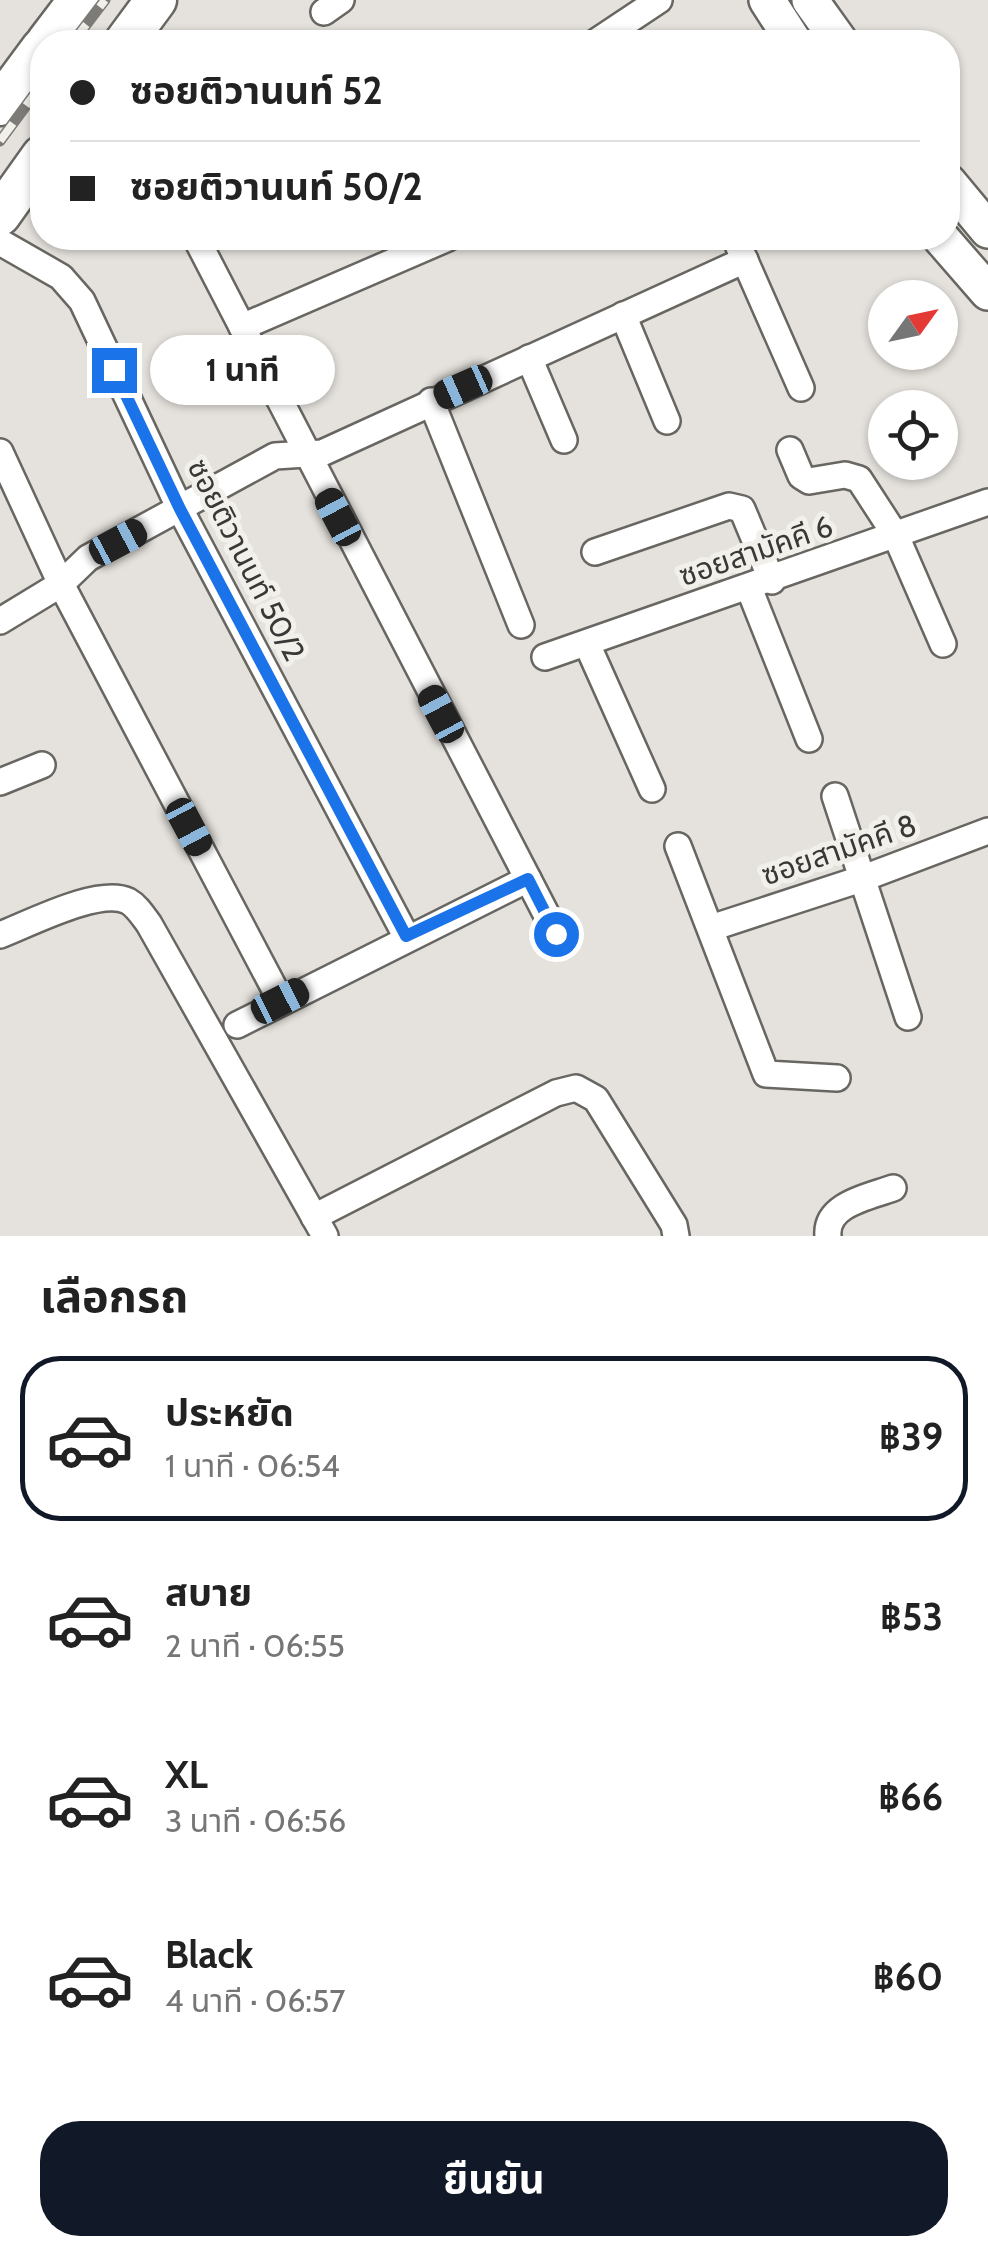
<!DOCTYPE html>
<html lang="th">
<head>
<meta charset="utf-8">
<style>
  :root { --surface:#fff; --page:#f2f2f2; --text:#222; --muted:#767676; --line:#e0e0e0; --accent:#111827 }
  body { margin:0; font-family:Cabin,"Noto Sans Thai",sans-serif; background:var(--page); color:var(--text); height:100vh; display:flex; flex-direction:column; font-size:38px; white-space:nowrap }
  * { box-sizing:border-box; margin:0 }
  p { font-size:32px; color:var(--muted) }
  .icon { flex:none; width:55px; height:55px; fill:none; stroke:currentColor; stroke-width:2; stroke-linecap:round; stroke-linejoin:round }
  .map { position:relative; height:1236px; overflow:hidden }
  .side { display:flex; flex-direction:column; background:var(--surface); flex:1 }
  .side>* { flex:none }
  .guide { position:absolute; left:30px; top:30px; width:930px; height:220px; border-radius:40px; box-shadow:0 2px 8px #0004; display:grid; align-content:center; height:220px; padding:0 40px; background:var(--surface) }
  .needle { width:65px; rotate:57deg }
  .tools { position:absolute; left:868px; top:280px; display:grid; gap:20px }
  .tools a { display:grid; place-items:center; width:90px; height:90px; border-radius:50%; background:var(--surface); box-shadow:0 2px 8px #0004; font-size:50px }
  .end { position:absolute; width:45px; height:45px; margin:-22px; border:12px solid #1a73e8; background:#fff; box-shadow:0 0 0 5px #fff }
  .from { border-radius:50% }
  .bubble { position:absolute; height:70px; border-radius:35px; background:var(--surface); box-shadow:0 2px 8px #0004; font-size:32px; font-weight:700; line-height:70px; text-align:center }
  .car { position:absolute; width:30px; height:60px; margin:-30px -15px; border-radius:12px; box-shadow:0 0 8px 2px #0007; background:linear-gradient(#222 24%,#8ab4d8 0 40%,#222 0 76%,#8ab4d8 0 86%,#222 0) }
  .guide b { display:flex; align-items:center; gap:35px; height:95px; font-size:38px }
  .guide b+b { border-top:2px solid var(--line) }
  .guide i { width:25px; height:25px; background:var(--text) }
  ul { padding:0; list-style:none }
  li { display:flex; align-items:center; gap:30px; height:165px; margin:0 20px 15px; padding:0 20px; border:5px solid transparent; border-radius:40px }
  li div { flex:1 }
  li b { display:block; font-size:38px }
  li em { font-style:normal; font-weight:700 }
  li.on { border-color:var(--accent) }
  li>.icon { width:90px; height:90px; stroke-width:1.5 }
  h2 { padding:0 40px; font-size:45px; line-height:120px }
  .action { display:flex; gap:20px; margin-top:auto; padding:20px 40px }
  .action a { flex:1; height:115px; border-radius:40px; background:var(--accent); color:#fff; font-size:40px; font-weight:700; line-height:115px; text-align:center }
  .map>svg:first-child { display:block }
</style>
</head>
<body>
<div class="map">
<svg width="988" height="1236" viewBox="0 0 988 1236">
  <rect width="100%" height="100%" fill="#e5e2dd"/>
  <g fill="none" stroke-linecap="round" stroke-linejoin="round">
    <defs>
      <g id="minor">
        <path d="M 324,12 L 341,0"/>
        <path d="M 596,42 L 659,0"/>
        <path d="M 196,238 L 556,933"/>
        <path d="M 735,238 L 801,388"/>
        <path d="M 0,242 L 61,277 L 82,301 L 180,509 L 406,936"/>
        <path d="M 623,315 L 667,421"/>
        <path d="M 242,327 L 448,238"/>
        <path d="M 529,358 L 564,440"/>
        <path d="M 431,401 L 521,625"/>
        <path d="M 790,450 L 801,476 L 809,481 L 845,475 L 859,479 L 896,536 L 943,644"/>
        <path d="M 0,452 L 61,584 L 281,1001"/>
        <path d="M 595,552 L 729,506 L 742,509 L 772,581"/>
        <path d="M 749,588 L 809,739"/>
        <path d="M 0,621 L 61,584 L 88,558 L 275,456 L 322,453 L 745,260"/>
        <path d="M 587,644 L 652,789"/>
        <path d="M 545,657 L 988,502"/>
        <path d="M 0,782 L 42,765"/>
        <path d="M 835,796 L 908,1017"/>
        <path d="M 678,846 L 766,1074 L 837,1078"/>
        <path d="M 711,928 L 861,879 L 988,831"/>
        <path d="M 0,935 C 29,924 99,887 128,901 C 137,906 143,916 149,924 L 325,1236"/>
        <path d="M 237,1025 L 528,879"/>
        <path d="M 314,1217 L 556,1093 L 576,1088 L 596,1099 L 674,1225 L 676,1236"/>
        <path d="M 828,1236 C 825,1204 869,1197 893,1188"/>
      </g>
      <g id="secondary">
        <path d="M 767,0 L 794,42"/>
        <path d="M 810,0 L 840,42"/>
        <path d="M 948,182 L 988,230"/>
        <path d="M 941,238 L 988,292"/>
      </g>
      <g id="primary">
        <path d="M 47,42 L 79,0"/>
        <path d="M 125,42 L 156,0"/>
        <path d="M 0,105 L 42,48"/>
        <path d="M 0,215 L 42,156"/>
      </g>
    </defs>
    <!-- minor casing -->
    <use href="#minor" stroke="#686661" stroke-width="30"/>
    <!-- secondary casing -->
    <use href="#secondary" stroke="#686661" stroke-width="40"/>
    <!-- primary casing -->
    <use href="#primary" stroke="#686661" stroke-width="45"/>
    <!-- minor -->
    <use href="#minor" stroke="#fff" stroke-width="25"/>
    <!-- secondary -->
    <use href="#secondary" stroke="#fff" stroke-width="35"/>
    <!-- primary -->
    <use href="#primary" stroke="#fff" stroke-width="40"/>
    <defs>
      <g id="rail">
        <path d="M 73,42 L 105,0"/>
        <path d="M 0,141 L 42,84"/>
      </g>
    </defs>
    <!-- rail casing -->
    <use href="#rail" stroke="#7d7b78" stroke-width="11"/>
    <!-- rail -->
    <use href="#rail" stroke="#f2f0ea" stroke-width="8" stroke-dasharray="22" stroke-linecap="butt"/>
  </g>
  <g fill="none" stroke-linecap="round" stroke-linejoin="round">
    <!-- route -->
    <path stroke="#1a73e8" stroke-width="12" d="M 114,370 L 180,509 L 406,936 L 528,879 L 556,934"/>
  </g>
  <g text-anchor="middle" stroke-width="10" stroke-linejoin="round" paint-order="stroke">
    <!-- street labels -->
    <g font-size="30" fill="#393836" stroke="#f2f0ea">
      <text transform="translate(756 551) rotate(-19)" y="10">ซอยสามัคคี 6</text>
      <text transform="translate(246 560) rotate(63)" y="10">ซอยติวานนท์ 50/2</text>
      <text transform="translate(839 850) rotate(-19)" y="10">ซอยสามัคคี 8</text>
    </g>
  </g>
</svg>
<div class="tools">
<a><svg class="needle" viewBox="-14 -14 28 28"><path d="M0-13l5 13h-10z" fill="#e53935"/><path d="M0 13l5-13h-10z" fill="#767676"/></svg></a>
<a><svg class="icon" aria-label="locate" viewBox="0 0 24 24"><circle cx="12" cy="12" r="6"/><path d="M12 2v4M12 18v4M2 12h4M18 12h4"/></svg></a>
</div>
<i class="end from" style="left:556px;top:934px"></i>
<i class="end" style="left:114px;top:370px"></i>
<div class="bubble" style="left:150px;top:335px;width:185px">1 นาที</div>
<i class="car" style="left:463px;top:387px;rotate:246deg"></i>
<i class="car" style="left:338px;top:517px;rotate:332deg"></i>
<i class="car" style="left:118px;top:542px;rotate:62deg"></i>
<i class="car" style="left:441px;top:714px;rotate:332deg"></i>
<i class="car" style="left:189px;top:827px;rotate:152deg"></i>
<i class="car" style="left:280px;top:1001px;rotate:63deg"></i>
<div class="guide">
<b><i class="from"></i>ซอยติวานนท์ 52</b>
<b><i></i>ซอยติวานนท์ 50/2</b>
</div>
</div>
<section class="side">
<h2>เลือกรถ</h2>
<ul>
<li class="on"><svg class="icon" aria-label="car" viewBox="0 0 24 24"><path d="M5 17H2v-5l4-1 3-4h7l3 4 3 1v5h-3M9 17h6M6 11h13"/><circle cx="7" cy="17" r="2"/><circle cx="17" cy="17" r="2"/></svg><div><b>ประหยัด</b><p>1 นาที · 06:54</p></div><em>฿39</em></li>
<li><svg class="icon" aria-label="car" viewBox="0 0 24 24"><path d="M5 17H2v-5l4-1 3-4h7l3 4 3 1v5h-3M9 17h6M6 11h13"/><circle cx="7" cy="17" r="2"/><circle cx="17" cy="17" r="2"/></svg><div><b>สบาย</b><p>2 นาที · 06:55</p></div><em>฿53</em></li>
<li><svg class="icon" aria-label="car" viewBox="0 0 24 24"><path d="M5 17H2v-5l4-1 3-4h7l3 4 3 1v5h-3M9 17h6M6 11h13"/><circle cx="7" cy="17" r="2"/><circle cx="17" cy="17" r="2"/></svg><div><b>XL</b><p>3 นาที · 06:56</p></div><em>฿66</em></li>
<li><svg class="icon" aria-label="car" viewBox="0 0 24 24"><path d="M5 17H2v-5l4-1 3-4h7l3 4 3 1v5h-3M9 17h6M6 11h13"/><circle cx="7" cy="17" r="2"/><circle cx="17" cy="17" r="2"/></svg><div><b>Black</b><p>4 นาที · 06:57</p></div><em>฿60</em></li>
</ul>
<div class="action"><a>ยืนยัน</a></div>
</section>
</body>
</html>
